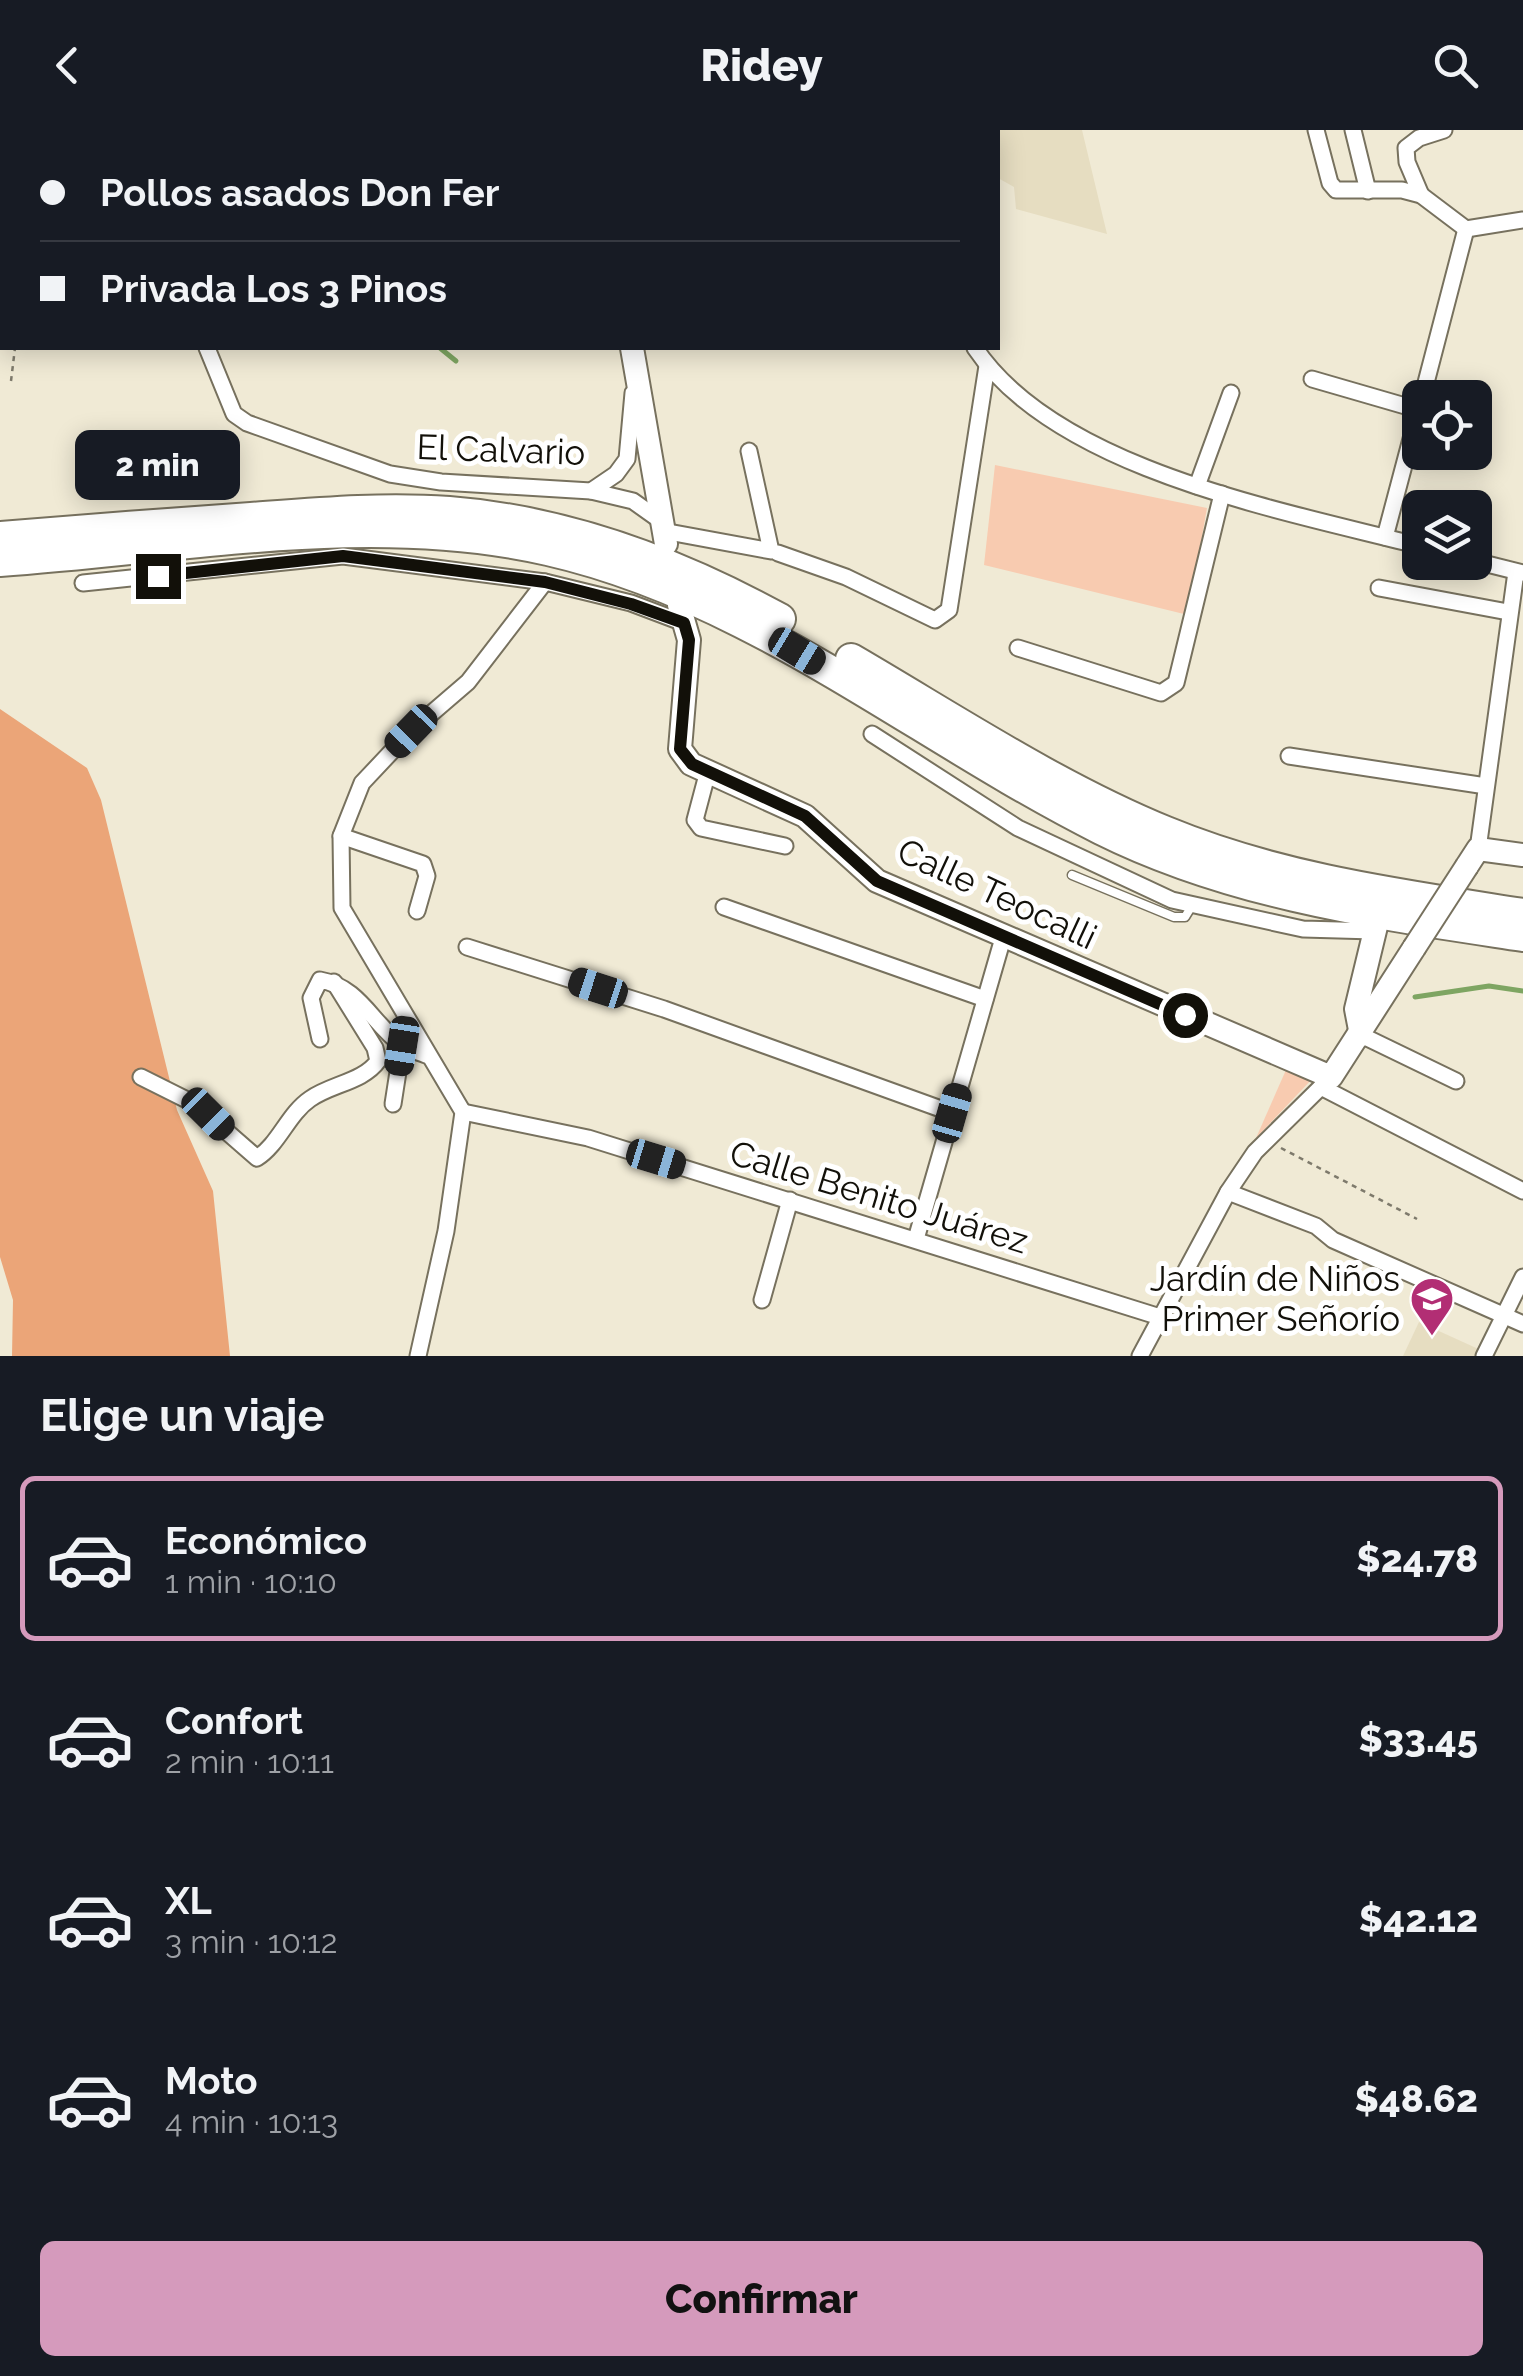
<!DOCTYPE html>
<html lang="es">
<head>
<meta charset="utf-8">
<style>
  :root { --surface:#171b24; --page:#20242c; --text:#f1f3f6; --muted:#9ea1a6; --line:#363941; --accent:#d59abc }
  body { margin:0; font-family:Raleway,sans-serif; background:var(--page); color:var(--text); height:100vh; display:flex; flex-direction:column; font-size:38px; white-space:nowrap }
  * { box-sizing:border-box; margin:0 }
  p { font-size:32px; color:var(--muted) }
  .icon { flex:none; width:55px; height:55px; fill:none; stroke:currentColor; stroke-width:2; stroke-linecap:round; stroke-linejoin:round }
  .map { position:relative; height:1226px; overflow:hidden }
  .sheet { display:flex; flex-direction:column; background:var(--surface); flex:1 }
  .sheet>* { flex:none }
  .top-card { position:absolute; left:0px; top:0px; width:1000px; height:220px; box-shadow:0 5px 25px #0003; display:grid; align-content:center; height:220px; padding:0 40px; background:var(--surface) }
  .controls { position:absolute; left:1402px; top:250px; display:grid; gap:20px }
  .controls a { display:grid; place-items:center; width:90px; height:90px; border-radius:15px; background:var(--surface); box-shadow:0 5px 25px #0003; font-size:50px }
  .end { position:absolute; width:45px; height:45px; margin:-22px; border:12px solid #121009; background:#fff; box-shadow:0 0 0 5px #fff }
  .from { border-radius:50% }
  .bubble { position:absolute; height:70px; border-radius:15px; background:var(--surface); box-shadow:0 5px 25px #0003; font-size:32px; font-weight:800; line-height:70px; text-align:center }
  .car { position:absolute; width:30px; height:60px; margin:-30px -15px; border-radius:12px; box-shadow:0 0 8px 2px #0007; background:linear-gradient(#222 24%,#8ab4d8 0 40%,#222 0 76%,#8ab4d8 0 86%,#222 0) }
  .top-card b { display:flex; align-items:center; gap:35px; height:95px; font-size:38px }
  .top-card b+b { border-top:2px solid var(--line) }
  .top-card i { width:25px; height:25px; background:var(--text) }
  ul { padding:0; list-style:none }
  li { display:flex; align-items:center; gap:30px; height:165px; margin:0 20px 15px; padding:0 20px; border:5px solid transparent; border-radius:15px }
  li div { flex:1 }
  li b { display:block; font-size:38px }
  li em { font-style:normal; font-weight:800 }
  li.active { border-color:var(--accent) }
  li>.icon { width:90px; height:90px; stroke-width:1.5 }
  h2 { padding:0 40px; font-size:45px; line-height:120px }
  .action { display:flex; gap:20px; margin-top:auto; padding:20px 40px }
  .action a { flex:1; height:115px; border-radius:15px; background:var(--accent); color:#111; font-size:40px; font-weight:800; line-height:115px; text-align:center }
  header { display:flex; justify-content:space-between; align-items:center; height:130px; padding:0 40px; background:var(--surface); font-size:45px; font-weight:800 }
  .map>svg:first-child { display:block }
</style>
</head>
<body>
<header><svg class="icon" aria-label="back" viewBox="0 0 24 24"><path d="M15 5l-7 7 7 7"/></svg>Ridey<svg class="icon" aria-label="search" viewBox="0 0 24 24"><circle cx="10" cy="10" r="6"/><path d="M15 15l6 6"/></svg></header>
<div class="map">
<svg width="1523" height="1226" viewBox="0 0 1523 1226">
  <rect width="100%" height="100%" fill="#f0ead5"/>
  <!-- built -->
  <g fill="#e6ddc1">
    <path d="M 963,0 L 1082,0 L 1107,104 L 1016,79 L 1014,57 L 998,48 L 998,2 Z"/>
    <path d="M 1419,1192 L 1485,1222 L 1483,1226 L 1403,1226 Z"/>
  </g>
  <!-- green -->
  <g fill="#f8cbb0">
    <path d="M 995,335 L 1207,378 L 1188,485 L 984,435 Z"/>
    <path d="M 1289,933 L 1314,947 L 1256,1008 Z"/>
  </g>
  <!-- forest -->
  <path fill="#eba578" d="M 0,579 L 87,638 L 101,670 L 177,980 L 213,1061 L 230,1226 L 12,1226 L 13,1170 L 0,1127 Z"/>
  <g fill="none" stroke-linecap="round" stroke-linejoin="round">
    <!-- stream -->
    <g stroke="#7ea562" stroke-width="5">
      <path d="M 41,0 L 41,2"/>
      <path d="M 254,0 L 257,2"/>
      <path d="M 440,218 L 456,231"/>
      <path d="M 1415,867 L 1489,856 L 1523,861"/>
    </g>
    <defs>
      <g id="lane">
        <path d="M 558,2 L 559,0"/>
        <path d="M 1072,745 L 1174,787 L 1185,787 L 1193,774"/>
      </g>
      <g id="street">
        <path d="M 121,0 L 122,2"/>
        <path d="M 569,0 L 569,2"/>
        <path d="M 1316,0 L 1330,53 L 1336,60 L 1402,60 L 1421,65 L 1466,99 L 1523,90"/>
        <path d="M 1353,0 L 1368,61"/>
        <path d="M 803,2 L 806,0"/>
        <path d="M 870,2 L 872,0"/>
        <path d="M 1421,65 L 1407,32 L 1406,18 L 1419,8 L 1444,0"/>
        <path d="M 207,218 L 234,284 L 247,293 L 390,344 L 441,352 L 591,361 L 616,344 L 627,329 L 633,263"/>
        <path d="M 975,218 C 1057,340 1285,381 1420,416"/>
        <path d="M 1312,249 L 1419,280"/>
        <path d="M 1422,268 L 1466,99"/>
        <path d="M 1197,356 L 1231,263"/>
        <path d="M 591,361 L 633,371 L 661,391"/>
        <path d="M 663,401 L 771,421 L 749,321"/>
        <path d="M 1385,407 L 1420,275"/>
        <path d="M 778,423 L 846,447 L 935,490 L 949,480 L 987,236"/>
        <path d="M 1475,431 L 1523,443"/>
        <path d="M 83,453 L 343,426 L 545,452 L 631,473 L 684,493"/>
        <path d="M 1379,458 L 1508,482"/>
        <path d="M 1018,518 L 1161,563 L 1176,553 L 1222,364"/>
        <path d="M 872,604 L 1018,698 L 1172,770 L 1303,799 L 1374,801"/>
        <path d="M 1289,626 L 1486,656"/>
        <path d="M 708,641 L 695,690 L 701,698 L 785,716"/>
        <path d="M 341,706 L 423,734 L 427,746 L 417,781"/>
        <path d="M 1478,719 L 1516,442"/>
        <path d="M 724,777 L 985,869"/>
        <path d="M 467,817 L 664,879 L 952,983"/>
        <path d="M 1361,905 L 1456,951"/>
        <path d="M 320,909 L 311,868 L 320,850 C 360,857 372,894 402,915 C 408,920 419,922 426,925"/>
        <path d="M 141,947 L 195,974 L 257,1028 C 279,1014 288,984 310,969 C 331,954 363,952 378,931 L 375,918 L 334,852"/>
        <path d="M 1321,957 L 1523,1061"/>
        <path d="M 393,974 L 402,916"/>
        <path d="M 463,982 L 588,1008 L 1160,1187"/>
        <path d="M 1228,1062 L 1316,1096 L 1333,1110 L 1523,1194"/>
        <path d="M 916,1109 L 1003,808"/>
        <path d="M 762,1170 L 790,1070"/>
        <path d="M 418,1226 L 446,1101 L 463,982 L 342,778 L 341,706 L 362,653 L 411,601 L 468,552 L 545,452"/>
        <path d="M 1140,1226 L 1228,1062 L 1255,1022 L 1331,947"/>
        <path d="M 1484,1226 L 1523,1147"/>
      </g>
      <g id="secondary">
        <path d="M 618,2 L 618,0"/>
        <path d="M 632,218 L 666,414"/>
        <path d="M 679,475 L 689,510 L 680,619 L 691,634 L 805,686 L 877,751 L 1331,947 L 1414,818"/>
        <path d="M 1467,736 L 1478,719 L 1523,725"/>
        <path d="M 1361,905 L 1356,879 L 1379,784"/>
      </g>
      <g id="highway">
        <path d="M 0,407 C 84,400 167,394 251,388 C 317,383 383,377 449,382 C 567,391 678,433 780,489"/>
        <path d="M 0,431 C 181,419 368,379 548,420 C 754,467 916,606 1101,699 C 1233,765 1379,784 1523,806"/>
        <path d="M 851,529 C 954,589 1056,657 1166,702 C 1280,749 1402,765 1523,784"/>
      </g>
    </defs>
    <!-- lane casing -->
    <use href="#lane" stroke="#77715e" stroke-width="11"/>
    <!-- street casing -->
    <use href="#street" stroke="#77715e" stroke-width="19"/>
    <!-- secondary casing -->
    <use href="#secondary" stroke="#77715e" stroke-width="26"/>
    <!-- highway casing -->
    <use href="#highway" stroke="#77715e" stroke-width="34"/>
    <!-- path -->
    <g stroke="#7e7a6c" stroke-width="2.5" stroke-dasharray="5 5" stroke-linecap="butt">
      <path d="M 0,65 L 2,70"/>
      <path d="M 11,251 L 15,218"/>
      <path d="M 1281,1018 L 1417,1089"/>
    </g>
    <!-- lane -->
    <use href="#lane" stroke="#fff" stroke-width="8"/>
    <!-- street -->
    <use href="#street" stroke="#fff" stroke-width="15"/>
    <!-- secondary -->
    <use href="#secondary" stroke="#fff" stroke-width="22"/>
    <!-- highway -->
    <use href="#highway" stroke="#fff" stroke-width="30"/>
    <defs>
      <path id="secondary-bridge" d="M 1414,818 L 1467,736"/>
    </defs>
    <!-- secondary-bridge casing -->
    <use href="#secondary-bridge" stroke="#77715e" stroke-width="26" stroke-linecap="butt"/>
    <!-- secondary-bridge -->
    <use href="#secondary-bridge" stroke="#fff" stroke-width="22"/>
  </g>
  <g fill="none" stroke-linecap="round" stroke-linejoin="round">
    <!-- route -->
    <path stroke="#121009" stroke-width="12" d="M 158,446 L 343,426 L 545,452 L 631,474 L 684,493 L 689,510 L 680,619 L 692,634 L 805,686 L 877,751 L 1185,885"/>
  </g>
  <!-- icons -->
  <defs>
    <symbol id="school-pin" viewBox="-11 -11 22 30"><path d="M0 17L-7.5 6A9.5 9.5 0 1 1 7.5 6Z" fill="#b22e74" stroke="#fff"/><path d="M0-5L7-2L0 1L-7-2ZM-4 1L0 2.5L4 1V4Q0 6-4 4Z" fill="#fff"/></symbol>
  </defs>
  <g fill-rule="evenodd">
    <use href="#school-pin" x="1407" y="1144" width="50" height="68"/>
  </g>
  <g text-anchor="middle" stroke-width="10" stroke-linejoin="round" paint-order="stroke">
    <!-- street labels -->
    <g font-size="35" fill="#121009" stroke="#fff">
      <text transform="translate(501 320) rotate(2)" y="12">El Calvario</text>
      <text transform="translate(997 764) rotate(25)" y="12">Calle Teocalli</text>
      <text transform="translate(879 1067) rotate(17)" y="12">Calle Benito Juárez</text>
    </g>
    <!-- poi labels -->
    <g font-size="35" fill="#121009" stroke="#fff" text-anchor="end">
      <text x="1400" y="1161">Jardín de Niños<tspan x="1400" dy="40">Primer Señorío</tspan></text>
    </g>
  </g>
</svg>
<div class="controls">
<a><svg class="icon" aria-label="locate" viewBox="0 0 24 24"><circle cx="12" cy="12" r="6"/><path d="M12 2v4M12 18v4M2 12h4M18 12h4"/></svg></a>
<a><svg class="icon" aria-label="layers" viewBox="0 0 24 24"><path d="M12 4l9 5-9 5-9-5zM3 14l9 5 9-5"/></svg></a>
</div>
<i class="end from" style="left:1185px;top:885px"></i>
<i class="end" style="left:158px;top:446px"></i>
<div class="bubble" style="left:75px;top:300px;width:165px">2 min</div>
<i class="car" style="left:797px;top:521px;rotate:121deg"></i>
<i class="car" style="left:411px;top:601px;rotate:224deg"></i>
<i class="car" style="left:598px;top:858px;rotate:288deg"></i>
<i class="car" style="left:402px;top:916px;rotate:189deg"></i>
<i class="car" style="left:952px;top:983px;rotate:16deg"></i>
<i class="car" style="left:208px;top:984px;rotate:135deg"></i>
<i class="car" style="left:656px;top:1029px;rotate:107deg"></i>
<div class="top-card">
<b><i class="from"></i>Pollos asados Don Fer</b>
<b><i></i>Privada Los 3 Pinos</b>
</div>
</div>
<section class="sheet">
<h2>Elige un viaje</h2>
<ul>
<li class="active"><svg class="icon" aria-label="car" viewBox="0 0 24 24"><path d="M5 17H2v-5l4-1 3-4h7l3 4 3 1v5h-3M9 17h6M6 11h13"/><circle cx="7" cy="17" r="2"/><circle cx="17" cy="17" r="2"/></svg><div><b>Económico</b><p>1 min · 10:10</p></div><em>$24.78</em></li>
<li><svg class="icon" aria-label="car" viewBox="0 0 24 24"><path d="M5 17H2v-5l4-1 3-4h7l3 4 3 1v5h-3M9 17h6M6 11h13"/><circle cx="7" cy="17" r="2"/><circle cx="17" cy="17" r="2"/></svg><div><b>Confort</b><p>2 min · 10:11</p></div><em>$33.45</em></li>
<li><svg class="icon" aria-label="car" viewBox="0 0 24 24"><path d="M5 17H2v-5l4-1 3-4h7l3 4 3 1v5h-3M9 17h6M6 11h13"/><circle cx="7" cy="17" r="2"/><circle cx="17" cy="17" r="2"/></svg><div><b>XL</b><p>3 min · 10:12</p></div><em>$42.12</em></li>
<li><svg class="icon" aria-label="car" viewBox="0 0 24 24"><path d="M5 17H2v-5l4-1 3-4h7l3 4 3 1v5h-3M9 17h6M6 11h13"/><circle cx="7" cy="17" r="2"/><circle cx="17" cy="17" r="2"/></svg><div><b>Moto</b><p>4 min · 10:13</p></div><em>$48.62</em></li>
</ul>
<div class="action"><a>Confirmar</a></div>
</section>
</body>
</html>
